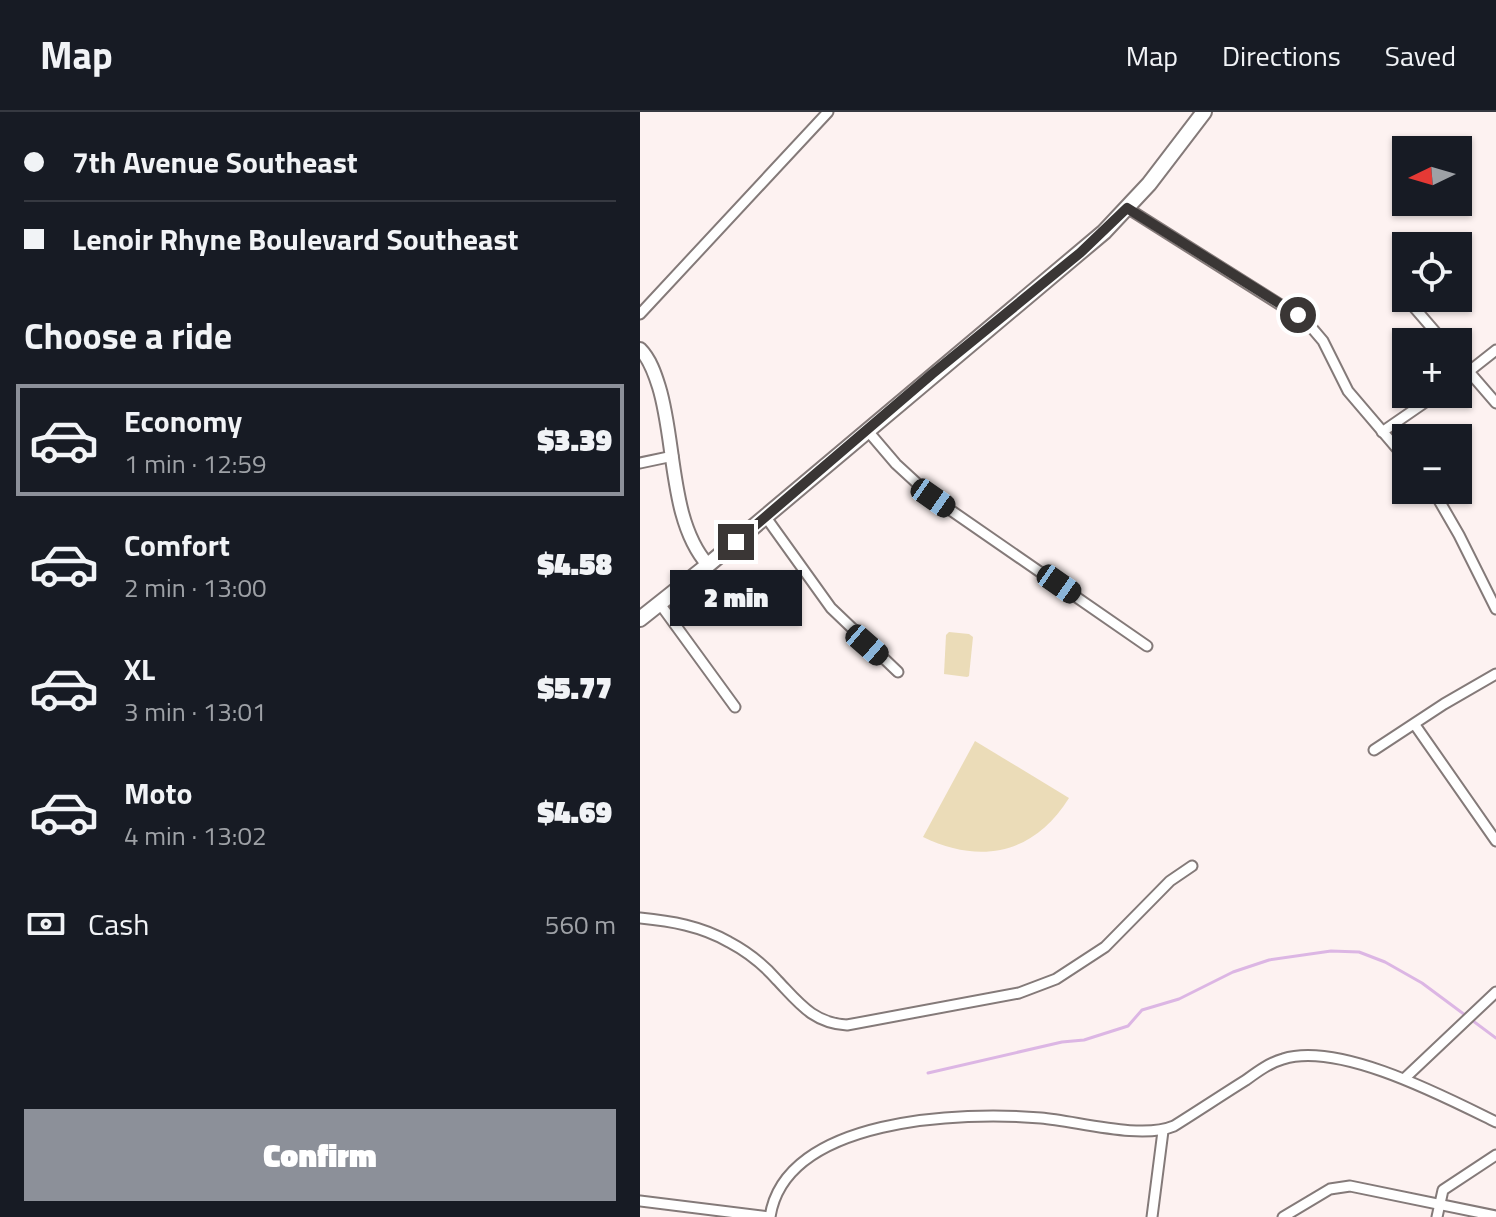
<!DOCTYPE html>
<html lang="en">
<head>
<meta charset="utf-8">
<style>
  :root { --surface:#171b24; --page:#20242c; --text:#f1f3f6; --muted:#9ea1a6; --line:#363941; --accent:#8c9099 }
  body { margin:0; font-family:"Titillium Web",sans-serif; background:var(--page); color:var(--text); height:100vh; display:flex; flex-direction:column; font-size:30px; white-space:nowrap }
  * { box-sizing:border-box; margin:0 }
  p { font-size:26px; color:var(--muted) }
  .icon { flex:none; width:44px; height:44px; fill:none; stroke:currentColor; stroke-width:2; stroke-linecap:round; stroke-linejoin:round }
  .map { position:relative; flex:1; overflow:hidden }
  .sheet { display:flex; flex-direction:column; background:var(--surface); width:640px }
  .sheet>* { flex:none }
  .hud { display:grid; align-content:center; height:176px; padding:0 24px; background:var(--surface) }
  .needle { width:52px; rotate:265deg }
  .buttons { position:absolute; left:752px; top:24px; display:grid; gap:16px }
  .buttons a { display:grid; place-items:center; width:80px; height:80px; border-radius:0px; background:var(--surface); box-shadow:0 2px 6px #0004; font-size:40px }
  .end { position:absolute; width:36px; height:36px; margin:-18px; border:10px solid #3a3635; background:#fff; box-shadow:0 0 0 4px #fff }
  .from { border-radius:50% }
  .bubble { position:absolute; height:56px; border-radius:0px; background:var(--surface); box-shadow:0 2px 6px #0004; font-size:26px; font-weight:800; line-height:56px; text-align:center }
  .car { position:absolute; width:24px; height:48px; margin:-24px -12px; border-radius:10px; box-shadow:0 0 6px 2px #0007; background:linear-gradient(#222 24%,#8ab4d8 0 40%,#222 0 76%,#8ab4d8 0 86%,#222 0) }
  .hud b { display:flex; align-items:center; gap:28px; height:76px; font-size:30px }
  .hud b+b { border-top:2px solid var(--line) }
  .hud i { width:20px; height:20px; background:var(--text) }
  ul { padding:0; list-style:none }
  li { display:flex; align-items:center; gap:24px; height:112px; margin:0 16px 12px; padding:0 8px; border:4px solid transparent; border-radius:0px }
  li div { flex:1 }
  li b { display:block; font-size:30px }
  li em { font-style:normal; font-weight:800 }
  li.on { border-color:var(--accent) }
  li>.icon { width:72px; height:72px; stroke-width:1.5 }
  h2 { padding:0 24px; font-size:36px; line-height:96px }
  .pay { display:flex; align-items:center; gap:20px; height:88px; padding:0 24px; font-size:30px }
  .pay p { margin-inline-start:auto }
  .button { display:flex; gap:16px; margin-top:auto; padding:16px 24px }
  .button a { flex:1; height:92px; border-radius:0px; background:var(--accent); color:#fff; font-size:32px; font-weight:800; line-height:92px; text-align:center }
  header { display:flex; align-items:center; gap:48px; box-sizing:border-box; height:112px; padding:0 40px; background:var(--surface); border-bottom:2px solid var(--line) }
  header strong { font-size:38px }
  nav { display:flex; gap:44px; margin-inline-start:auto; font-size:28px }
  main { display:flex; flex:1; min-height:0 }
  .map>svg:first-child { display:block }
</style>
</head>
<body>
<header>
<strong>Map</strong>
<nav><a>Map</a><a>Directions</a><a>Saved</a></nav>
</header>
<main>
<section class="sheet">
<div class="hud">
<b><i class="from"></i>7th Avenue Southeast</b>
<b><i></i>Lenoir Rhyne Boulevard Southeast</b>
</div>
<h2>Choose a ride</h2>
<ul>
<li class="on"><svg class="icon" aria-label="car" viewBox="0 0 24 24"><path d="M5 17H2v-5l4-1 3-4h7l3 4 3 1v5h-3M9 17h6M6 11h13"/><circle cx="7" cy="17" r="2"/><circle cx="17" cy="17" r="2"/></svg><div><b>Economy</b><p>1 min · 12:59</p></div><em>$3.39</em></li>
<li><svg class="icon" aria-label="car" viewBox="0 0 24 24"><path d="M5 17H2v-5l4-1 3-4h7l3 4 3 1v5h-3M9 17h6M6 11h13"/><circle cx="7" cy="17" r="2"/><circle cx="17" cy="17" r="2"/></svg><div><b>Comfort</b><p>2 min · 13:00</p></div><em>$4.58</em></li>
<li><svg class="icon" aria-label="car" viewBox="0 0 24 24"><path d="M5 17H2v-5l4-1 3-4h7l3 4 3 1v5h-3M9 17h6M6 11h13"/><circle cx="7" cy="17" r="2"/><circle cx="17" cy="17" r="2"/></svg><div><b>XL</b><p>3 min · 13:01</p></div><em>$5.77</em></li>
<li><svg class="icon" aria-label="car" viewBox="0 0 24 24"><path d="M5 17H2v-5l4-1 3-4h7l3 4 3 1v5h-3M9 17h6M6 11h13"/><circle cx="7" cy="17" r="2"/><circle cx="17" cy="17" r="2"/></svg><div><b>Moto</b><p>4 min · 13:02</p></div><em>$4.69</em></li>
</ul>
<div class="pay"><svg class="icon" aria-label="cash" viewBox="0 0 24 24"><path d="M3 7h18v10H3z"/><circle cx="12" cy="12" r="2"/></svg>Cash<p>560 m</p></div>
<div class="button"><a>Confirm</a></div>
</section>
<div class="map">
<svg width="856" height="1105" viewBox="0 0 856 1105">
  <rect width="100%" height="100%" fill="#fdf2f1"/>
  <!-- pitch -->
  <g fill="#ebdcb8">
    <path d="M 309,520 L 329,522 L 333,525 L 329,564 L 327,565 L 304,562 L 306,523 Z"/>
    <path d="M 335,629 L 429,686 C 394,742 341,753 283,725 Z"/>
  </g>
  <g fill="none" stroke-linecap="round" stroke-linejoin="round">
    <!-- stream -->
    <path stroke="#dcb6e4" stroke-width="3" d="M 288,961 L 422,930 L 444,928 L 488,914 L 502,898 L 539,887 L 593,860 L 629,848 L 691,839 L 719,840 L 745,850 L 782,871 L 856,926"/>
    <defs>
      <g id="minor">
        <path d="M 487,96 L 666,209 L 683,229 L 708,279 L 766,347"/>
        <path d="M 766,186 L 804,230"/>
        <path d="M 0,202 L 188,0"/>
        <path d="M 818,247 L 856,291"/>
        <path d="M 818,268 L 856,238"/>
        <path d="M 227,318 L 256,352 L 293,386 L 507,534"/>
        <path d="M 742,320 L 797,282"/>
        <path d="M 0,351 L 33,344"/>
        <path d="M 793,378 L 819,423 L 856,497"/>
        <path d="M 125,404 L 191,496 L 258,560"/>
        <path d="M 20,492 L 95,595"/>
        <path d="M 775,613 L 856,729"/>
        <path d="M 734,638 L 804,592 L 856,562"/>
        <path d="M 0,806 C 31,809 61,814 89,830 C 106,839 124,853 137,868 C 159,891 173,911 207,913 L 379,881 L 416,867 L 465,835 L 530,769 L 552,754"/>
        <path d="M 765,966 L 856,880"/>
        <path d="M 0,1089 L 129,1105"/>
        <path d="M 130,1105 C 145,1005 323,999 401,1006 C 437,1009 501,1028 534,1014 C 558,999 582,983 606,968 C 617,960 629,951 643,947 C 699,929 805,985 856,1010"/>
        <path d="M 512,1105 L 523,1019"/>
        <path d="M 643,1105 L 690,1077 L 710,1074 L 856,1104"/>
        <path d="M 797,1105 L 803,1078 L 856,1043"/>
      </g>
      <path id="tertiary" d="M 0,237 C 10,247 15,262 19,275 C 36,330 29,409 68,453"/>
      <path id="secondary" d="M 0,507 L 68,453 L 464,120 L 509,72 L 564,0"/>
    </defs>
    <!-- minor casing -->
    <use href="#minor" stroke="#847a79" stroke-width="13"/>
    <!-- tertiary casing -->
    <use href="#tertiary" stroke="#847a79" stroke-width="16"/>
    <!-- secondary casing -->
    <use href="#secondary" stroke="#847a79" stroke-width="18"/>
    <!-- minor -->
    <use href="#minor" stroke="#fff" stroke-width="9"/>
    <!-- tertiary -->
    <use href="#tertiary" stroke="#fff" stroke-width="12"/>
    <!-- secondary -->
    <use href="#secondary" stroke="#fff" stroke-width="14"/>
  </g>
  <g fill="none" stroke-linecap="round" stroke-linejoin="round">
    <!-- route -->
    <path stroke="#3a3635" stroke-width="10" d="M 96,430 L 292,262 L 440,141 L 487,96 L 658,203"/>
  </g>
</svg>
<div class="buttons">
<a><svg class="needle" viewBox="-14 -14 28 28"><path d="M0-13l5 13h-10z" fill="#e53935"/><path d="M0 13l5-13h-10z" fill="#9ea1a6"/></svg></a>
<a><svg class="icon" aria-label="locate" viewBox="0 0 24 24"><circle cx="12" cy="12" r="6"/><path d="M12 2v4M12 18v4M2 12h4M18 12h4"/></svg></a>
<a>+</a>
<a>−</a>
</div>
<i class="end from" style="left:658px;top:203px"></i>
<i class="end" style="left:96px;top:430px"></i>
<div class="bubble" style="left:30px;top:458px;width:132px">2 min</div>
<i class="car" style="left:293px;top:386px;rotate:125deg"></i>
<i class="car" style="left:419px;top:472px;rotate:125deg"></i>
<i class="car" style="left:227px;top:533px;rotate:131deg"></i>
</div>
</main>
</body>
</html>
